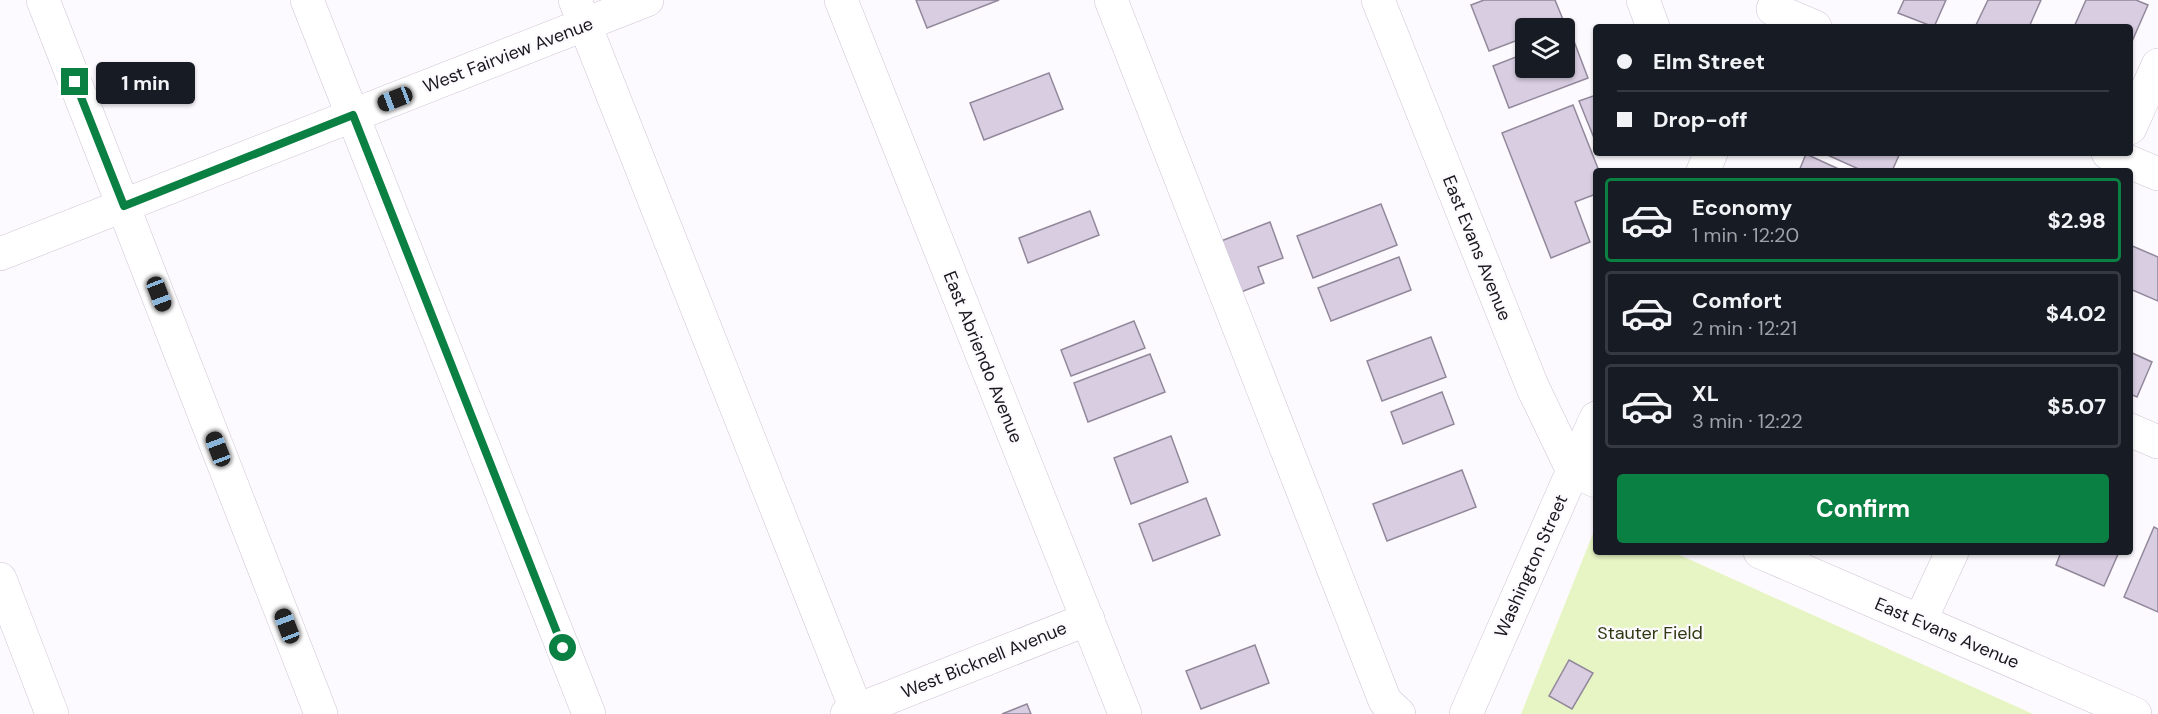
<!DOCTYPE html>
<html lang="en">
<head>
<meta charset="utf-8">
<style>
  :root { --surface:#171b24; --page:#242831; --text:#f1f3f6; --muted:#9ea1a6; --line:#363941; --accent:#0b8043 }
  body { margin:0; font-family:"DM Sans",sans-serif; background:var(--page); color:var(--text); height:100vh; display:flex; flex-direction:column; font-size:22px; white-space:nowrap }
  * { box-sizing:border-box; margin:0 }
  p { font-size:20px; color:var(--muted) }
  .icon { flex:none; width:33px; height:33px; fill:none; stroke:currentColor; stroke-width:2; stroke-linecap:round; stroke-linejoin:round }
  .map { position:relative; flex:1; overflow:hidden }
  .side { position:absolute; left:1593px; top:168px; width:540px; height:387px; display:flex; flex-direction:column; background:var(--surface); border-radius:6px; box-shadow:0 2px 4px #0004 }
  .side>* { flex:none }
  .hud { position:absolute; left:1593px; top:24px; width:540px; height:132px; border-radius:6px; box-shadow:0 2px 4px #0004; display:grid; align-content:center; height:132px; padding:0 24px; background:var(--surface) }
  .fabs { position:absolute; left:1515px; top:18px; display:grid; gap:12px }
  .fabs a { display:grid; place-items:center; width:60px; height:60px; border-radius:6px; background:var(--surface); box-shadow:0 2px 4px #0004; font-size:30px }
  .end { position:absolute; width:27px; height:27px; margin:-14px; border:8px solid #0b8043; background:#fff; box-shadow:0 0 0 3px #fff }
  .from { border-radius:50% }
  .bubble { position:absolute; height:42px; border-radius:6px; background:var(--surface); box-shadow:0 2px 4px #0004; font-size:20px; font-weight:700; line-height:42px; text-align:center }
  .car { position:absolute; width:18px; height:36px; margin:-18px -9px; border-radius:8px; box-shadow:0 0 4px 2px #0007; background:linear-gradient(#222 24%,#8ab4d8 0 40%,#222 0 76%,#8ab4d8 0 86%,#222 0) }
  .hud b { display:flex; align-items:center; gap:21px; height:57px; font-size:22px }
  .hud b+b { border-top:2px solid var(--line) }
  .hud i { width:15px; height:15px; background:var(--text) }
  ul { padding:10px 0 0; list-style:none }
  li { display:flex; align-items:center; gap:18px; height:84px; margin:0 12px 9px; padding:0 12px; border:3px solid var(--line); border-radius:6px }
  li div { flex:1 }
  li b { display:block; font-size:22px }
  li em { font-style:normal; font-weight:700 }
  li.current { border-color:var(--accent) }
  li>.icon { width:54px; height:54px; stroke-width:1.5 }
  .primary-button { display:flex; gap:12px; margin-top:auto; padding:12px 24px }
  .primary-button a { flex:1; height:69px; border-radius:6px; background:var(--accent); color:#fff; font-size:24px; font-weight:700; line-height:69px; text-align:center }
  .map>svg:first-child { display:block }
</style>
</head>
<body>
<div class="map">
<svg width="2158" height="714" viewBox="0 0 2158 714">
  <rect width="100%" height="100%" fill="#fcfafe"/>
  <!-- green -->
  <path fill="#e7f5c4" d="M 1596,526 L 1596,552 L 1673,552 L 2033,714 L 1521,714 Z"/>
  <!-- building -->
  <g fill="#d8cde1" stroke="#92889b" stroke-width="1.5">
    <path d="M 916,0 L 999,0 L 927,28 Z"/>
    <path d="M 1484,0 L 1555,0 L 1564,22 L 1548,28 L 1526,28 L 1526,37 L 1489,51 L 1471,5 Z"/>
    <path d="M 1904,0 L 1946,0 L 1934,27 L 1898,13 Z"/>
    <path d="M 1988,0 L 2041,0 L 2029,27 L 1975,27 Z"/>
    <path d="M 2086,0 L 2136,0 L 2148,5 L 2130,46 L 2130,27 L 2074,27 Z"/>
    <path d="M 1572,36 L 1588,78 L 1509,108 L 1493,66 L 1526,53 L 1526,68 L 1564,68 L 1564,39 Z"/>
    <path d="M 1049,73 L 1063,109 L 984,140 L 970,103 Z"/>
    <path d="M 1596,95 L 1596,143 L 1579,101 Z"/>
    <path d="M 1573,105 L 1599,171 L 1596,171 L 1596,194 L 1575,202 L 1590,242 L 1551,258 L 1502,133 Z"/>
    <path d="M 1823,153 L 1900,153 L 1892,171 L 1863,171 Z"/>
    <path d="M 1806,154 L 1843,171 L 1799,171 Z"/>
    <path d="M 1381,204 L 1397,245 L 1313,278 L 1297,236 Z"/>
    <path d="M 1090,211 L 1099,235 L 1028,263 L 1019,238 Z"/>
    <path d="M 1270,222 L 1283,258 L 1258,267 L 1264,283 L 1236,294 L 1216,243 Z"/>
    <path d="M 2130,245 L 2158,257 L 2158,301 L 2130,289 Z"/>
    <path d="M 1399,257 L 1411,290 L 1331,321 L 1318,288 Z"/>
    <path d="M 1134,321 L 1145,348 L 1071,376 L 1061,350 Z"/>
    <path d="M 1431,337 L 1446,377 L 1382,401 L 1367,361 Z"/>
    <path d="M 2130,352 L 2152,362 L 2137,397 L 2130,394 Z"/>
    <path d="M 1150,354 L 1165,392 L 1088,422 L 1074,383 Z"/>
    <path d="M 1442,392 L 1454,424 L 1403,444 L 1391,412 Z"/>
    <path d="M 1171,436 L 1188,482 L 1131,504 L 1114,458 Z"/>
    <path d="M 1462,470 L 1476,507 L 1387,541 L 1373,504 Z"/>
    <path d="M 1206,498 L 1220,535 L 1153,561 L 1139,524 Z"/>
    <path d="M 2154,527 L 2158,529 L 2158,612 L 2124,597 Z"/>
    <path d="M 2061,552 L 2119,552 L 2104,586 L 2056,565 Z"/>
    <path d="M 1255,645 L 1269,683 L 1201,709 L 1186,671 Z"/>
    <path d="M 1569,660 L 1593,673 L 1572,709 L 1549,696 Z"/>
    <path d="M 1027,704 L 1031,714 L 1002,714 Z"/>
  </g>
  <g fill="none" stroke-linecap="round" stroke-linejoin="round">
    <defs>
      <g id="minor">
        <path d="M 43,0 L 321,714"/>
        <path d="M 307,0 L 589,714"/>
        <path d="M 575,0 L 858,714"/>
        <path d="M 841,0 L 1125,714"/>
        <path d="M 1111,0 L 1385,701 L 1399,714"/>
        <path d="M 1378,0 L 1533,388 L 1573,471 L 1596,481"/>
        <path d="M 1643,0 L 1653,27"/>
        <path d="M 1773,9 L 1815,27"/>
        <path d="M 2130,128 L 2158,65"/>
        <path d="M 2108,153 L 2158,174"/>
        <path d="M 1703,171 L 1711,153"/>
        <path d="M 0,254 L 647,0"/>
        <path d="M 2130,430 L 2158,442"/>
        <path d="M 1760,552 L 2135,714"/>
        <path d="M 0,579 L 52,714"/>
        <path d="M 1920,621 L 1952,552"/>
        <path d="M 847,714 L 1088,619"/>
        <path d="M 1466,714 L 1596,418"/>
      </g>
    </defs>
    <!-- minor casing -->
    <use href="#minor" stroke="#cfc3d7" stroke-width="34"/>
    <!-- minor -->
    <use href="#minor" stroke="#fff" stroke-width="33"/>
  </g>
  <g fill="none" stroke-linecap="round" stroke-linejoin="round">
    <!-- route -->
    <path stroke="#0b8043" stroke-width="8" d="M 75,82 L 124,206 L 353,115 L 563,648"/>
  </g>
  <g text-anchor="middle" stroke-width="4.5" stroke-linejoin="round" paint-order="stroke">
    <!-- street labels -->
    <g font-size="18" fill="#1a161d" stroke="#fcfafe">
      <text transform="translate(508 55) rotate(-21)" y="6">West Fairview Avenue</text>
      <text transform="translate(1477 248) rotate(68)" y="6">East Evans Avenue</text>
      <text transform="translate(983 357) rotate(68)" y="6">East Abriendo Avenue</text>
      <text transform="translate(1531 566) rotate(-66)" y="6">Washington Street</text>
      <text transform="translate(1947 633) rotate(23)" y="6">East Evans Avenue</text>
      <text transform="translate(984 660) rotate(-22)" y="6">West Bicknell Avenue</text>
    </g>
    <!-- park labels -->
    <g font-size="18" fill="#2f380f" stroke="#fcfafe">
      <text x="1650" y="639">Stauter Field</text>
    </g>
  </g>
</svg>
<div class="fabs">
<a><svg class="icon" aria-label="layers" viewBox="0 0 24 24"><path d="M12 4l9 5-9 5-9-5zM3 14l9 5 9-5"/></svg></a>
</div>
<i class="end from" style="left:563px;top:648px"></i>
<i class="end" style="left:75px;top:82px"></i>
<div class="bubble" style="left:96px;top:62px;width:99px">1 min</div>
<i class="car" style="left:395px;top:99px;rotate:249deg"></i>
<i class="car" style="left:159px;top:294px;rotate:159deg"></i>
<i class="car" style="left:218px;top:449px;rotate:339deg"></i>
<i class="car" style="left:287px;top:626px;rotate:339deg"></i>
<div class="hud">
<b><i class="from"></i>Elm Street</b>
<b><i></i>Drop-off</b>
</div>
<section class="side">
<ul>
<li class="current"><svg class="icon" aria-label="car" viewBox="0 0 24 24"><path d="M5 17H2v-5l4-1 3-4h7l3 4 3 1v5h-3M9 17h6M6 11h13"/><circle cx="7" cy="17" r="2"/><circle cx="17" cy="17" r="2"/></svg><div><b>Economy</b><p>1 min · 12:20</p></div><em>$2.98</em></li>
<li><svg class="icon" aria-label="car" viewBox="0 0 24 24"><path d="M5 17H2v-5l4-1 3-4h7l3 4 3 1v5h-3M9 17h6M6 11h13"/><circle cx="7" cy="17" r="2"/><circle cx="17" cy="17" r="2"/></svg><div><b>Comfort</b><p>2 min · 12:21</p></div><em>$4.02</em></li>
<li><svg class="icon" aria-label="car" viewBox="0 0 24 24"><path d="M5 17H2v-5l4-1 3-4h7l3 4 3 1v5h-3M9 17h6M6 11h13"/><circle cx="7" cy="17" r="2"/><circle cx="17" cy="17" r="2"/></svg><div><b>XL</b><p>3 min · 12:22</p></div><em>$5.07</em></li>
</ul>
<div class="primary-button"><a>Confirm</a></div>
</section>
</div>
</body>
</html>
